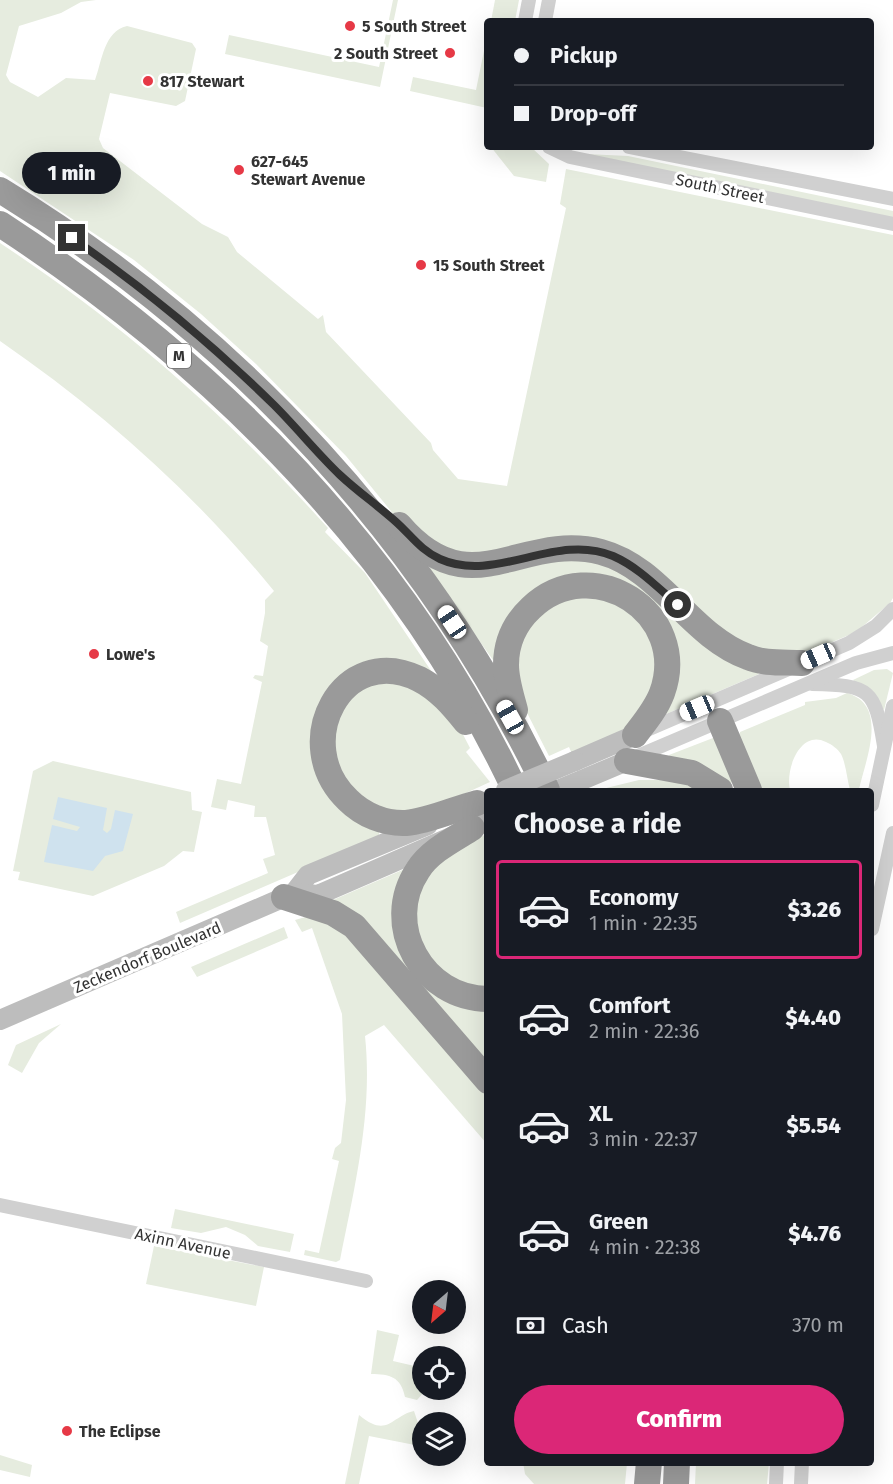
<!DOCTYPE html>
<html lang="en">
<head>
<meta charset="utf-8">
<style>
  :root { --surface:#171b24; --page:#20242c; --text:#f1f3f6; --muted:#9ea1a6; --line:#363941; --accent:#db2777 }
  body { margin:0; font-family:"Fira Sans",sans-serif; background:var(--page); color:var(--text); height:100vh; display:flex; flex-direction:column; font-size:22px; white-space:nowrap }
  * { box-sizing:border-box; margin:0 }
  p { font-size:20px; color:var(--muted) }
  .icon { flex:none; width:33px; height:33px; fill:none; stroke:currentColor; stroke-width:2; stroke-linecap:round; stroke-linejoin:round }
  .map { position:relative; flex:1; overflow:hidden }
  .side { position:absolute; left:484px; top:788px; width:390px; height:678px; display:flex; flex-direction:column; background:var(--surface); border-radius:6px; box-shadow:0 6px 24px #0002 }
  .side>* { flex:none }
  .guide { position:absolute; left:484px; top:18px; width:390px; height:132px; border-radius:6px; box-shadow:0 6px 24px #0002; display:grid; align-content:center; height:132px; padding:0 30px; background:var(--surface) }
  .needle { width:39px; rotate:208deg }
  .controls { position:absolute; left:412px; top:1280px; display:grid; gap:12px }
  .controls a { display:grid; place-items:center; width:54px; height:54px; border-radius:50%; background:var(--surface); box-shadow:0 6px 24px #0002; font-size:30px }
  .end { position:absolute; width:27px; height:27px; margin:-14px; border:8px solid #333; background:#fff; box-shadow:0 0 0 3px #fff }
  .from { border-radius:50% }
  .bubble { position:absolute; height:42px; border-radius:21px; background:var(--surface); box-shadow:0 6px 24px #0002; font-size:20px; font-weight:800; line-height:42px; text-align:center }
  .car { position:absolute; width:18px; height:36px; margin:-18px -9px; border-radius:8px; box-shadow:0 0 4px 2px #0007; background:linear-gradient(#fff 24%,#345 0 40%,#fff 0 76%,#345 0 86%,#fff 0) }
  .guide b { display:flex; align-items:center; gap:21px; height:57px; font-size:22px }
  .guide b+b { border-top:2px solid var(--line) }
  .guide i { width:15px; height:15px; background:var(--text) }
  ul { padding:0; list-style:none }
  li { display:flex; align-items:center; gap:18px; height:99px; margin:0 12px 9px; padding:0 18px; border:3px solid transparent; border-radius:6px }
  li div { flex:1 }
  li b { display:block; font-size:22px }
  li em { font-style:normal; font-weight:800 }
  li.selected { border-color:var(--accent) }
  li>.icon { width:54px; height:54px; stroke-width:1.5 }
  h2 { padding:0 30px; font-size:27px; line-height:72px }
  .pay { display:flex; align-items:center; gap:15px; height:66px; padding:0 30px; font-size:22px }
  .pay p { margin-inline-start:auto }
  .action { display:flex; gap:12px; margin-top:auto; padding:12px 30px }
  .action a { flex:1; height:69px; border-radius:36px; background:var(--accent); color:#fff; font-size:24px; font-weight:800; line-height:69px; text-align:center }
  .map>svg:first-child { display:block }
</style>
</head>
<body>
<div class="map">
<svg width="893" height="1484" viewBox="0 0 893 1484">
  <rect width="100%" height="100%" fill="#fff"/>
  <!-- green -->
  <g fill="#e6ecdf">
    <path d="M 0,0 L 96,0 L 81,2 L 61,13 L 19,26 L 6,75 L 10,82 L 38,97 L 66,78 L 95,80 C 102,61 104,31 127,26 L 192,43 L 196,49 L 185,101 L 176,106 L 110,93 L 99,139 L 103,148 L 202,224 L 228,237 L 237,252 L 318,319 L 323,315 L 326,332 L 431,443 L 433,450 L 458,479 L 507,486 L 566,208 L 560,204 L 566,169 L 893,235 L 893,598 L 890,603 L 856,632 L 802,655 L 757,656 L 633,560 L 469,562 L 404,527 L 346,456 L 256,364 L 201,314 L 134,260 L 0,171 Z"/>
    <path d="M 393,0 L 398,0 L 380,87 L 225,54 L 229,35 L 379,67 Z"/>
    <path d="M 495,0 L 519,0 L 515,21 L 491,21 Z"/>
    <path d="M 487,36 L 487,108 L 410,91 L 413,77 L 476,90 Z"/>
    <path d="M 491,147 L 531,147 L 549,164 L 546,182 L 514,176 Z"/>
    <path d="M 586,154 L 628,156 L 893,211 L 893,224 Z"/>
    <path d="M 0,243 C 127,327 226,415 328,528 L 325,532 L 365,573 L 438,681 L 357,674 L 313,738 L 379,829 L 379,837 L 180,923 L 176,912 L 268,873 L 263,859 L 275,855 L 266,817 L 254,817 L 255,806 L 228,800 L 226,810 L 211,807 L 217,779 L 241,784 L 262,682 L 253,678 L 255,675 L 263,676 L 268,646 L 260,641 L 265,613 L 265,600 L 274,591 C 195,494 103,412 0,341 Z"/>
    <path d="M 556,557 L 612,565 L 759,674 L 666,714 L 650,609 L 567,584 L 499,659 L 493,660 L 428,569 L 435,566 Z"/>
    <path d="M 565,597 L 615,600 L 653,633 L 659,682 L 630,727 L 572,754 L 569,747 L 549,756 L 521,701 L 514,680 L 525,626 Z"/>
    <path d="M 887,669 L 893,673 L 884,710 L 853,680 L 874,670 Z"/>
    <path d="M 385,681 L 409,683 L 456,721 L 470,748 L 466,752 L 490,782 L 466,793 L 436,813 L 385,811 L 337,780 L 332,719 L 358,689 Z"/>
    <path d="M 847,693 C 889,705 866,759 859,789 L 850,790 C 847,779 846,764 841,754 C 838,749 831,744 826,742 C 800,729 785,770 790,790 L 757,790 L 737,743 L 740,732 L 805,705 L 805,702 L 836,698 Z"/>
    <path d="M 713,738 L 716,738 L 735,780 L 725,787 L 671,759 L 669,755 Z"/>
    <path d="M 53,761 L 191,792 L 192,810 L 202,812 L 194,852 L 183,851 L 164,866 L 93,896 L 18,880 L 20,872 L 13,871 L 33,771 Z"/>
    <path d="M 669,776 L 705,790 L 598,790 L 639,780 L 667,780 Z"/>
    <path d="M 487,834 L 487,995 L 428,967 L 412,907 L 416,888 L 454,849 Z"/>
    <path d="M 407,868 L 397,916 L 458,1003 L 487,1012 L 487,1075 L 333,900 Z"/>
    <path d="M 309,916 L 349,932 L 487,1095 L 487,1144 L 384,1025 L 365,1036 C 373,1112 355,1185 340,1260 L 336,1262 L 304,1255 L 305,1250 L 319,1253 L 339,1161 L 332,1159 L 335,1148 L 341,1143 L 346,1100 L 342,1014 L 312,928 L 302,932 L 295,920 Z"/>
    <path d="M 284,927 L 288,938 L 197,977 L 191,967 Z"/>
    <path d="M 61,1024 L 39,1043 L 22,1073 L 8,1065 L 16,1045 Z"/>
    <path d="M 175,1209 L 294,1234 L 290,1252 L 258,1246 L 245,1235 L 226,1227 L 201,1233 L 171,1228 Z"/>
    <path d="M 154,1246 L 264,1267 L 256,1306 L 146,1284 Z"/>
    <path d="M 377,1330 L 399,1335 L 393,1361 L 423,1368 L 423,1389 L 432,1389 L 431,1394 L 424,1392 L 417,1400 L 405,1397 C 401,1377 390,1374 371,1374 Z"/>
    <path d="M 414,1411 L 418,1423 L 423,1424 L 420,1446 L 369,1436 L 359,1484 L 345,1484 L 359,1415 C 388,1439 391,1416 414,1411 Z"/>
    <path d="M 0,1455 L 32,1465 L 30,1477 L 0,1470 Z"/>
    <path d="M 523,1462 L 627,1463 L 625,1484 L 534,1484 L 525,1474 Z"/>
    <path d="M 696,1463 L 769,1463 L 767,1484 L 695,1484 Z"/>
  </g>
  <!-- water -->
  <path fill="#cfe2ee" d="M 58,797 L 107,808 L 103,830 L 107,833 L 111,829 L 115,810 L 133,814 L 123,851 L 105,856 L 93,871 L 44,862 L 52,825 L 77,831 L 80,827 L 53,819 Z"/>
  <g fill="none" stroke-linecap="round" stroke-linejoin="round">
    <!-- street -->
    <g stroke="#d0d0d0" stroke-width="14">
      <path d="M 525,21 L 529,0"/>
      <path d="M 545,21 L 549,0"/>
      <path d="M 549,147 L 570,157 L 893,224"/>
      <path d="M 629,147 L 893,199"/>
      <path d="M 812,684 C 870,685 875,689 884,746"/>
      <path d="M 642,732 L 849,643 L 876,626 L 893,609"/>
      <path d="M 631,759 L 856,663 L 893,653"/>
      <path d="M 872,805 L 893,706"/>
      <path d="M 872,929 L 893,833"/>
      <path d="M 0,1205 L 366,1281"/>
      <path d="M 776,1484 L 777,1462"/>
      <path d="M 801,1484 L 802,1462"/>
    </g>
    <!-- secondary -->
    <g stroke="#bdbdbd" stroke-width="20">
      <path d="M 575,761 L 635,735"/>
      <path d="M 558,790 L 627,761"/>
      <path d="M 294,893 L 308,875 L 428,825"/>
      <path d="M 0,1020 L 294,893 L 318,895 L 488,821"/>
    </g>
    <!-- highway -->
    <g stroke="#9a9a9a" stroke-width="26">
      <path d="M 0,190 C 236,334 428,541 547,790"/>
      <path d="M 0,224 C 217,365 404,554 515,790"/>
      <path d="M 399,525 C 471,609 520,531 601,552 C 661,568 690,636 748,657 C 764,664 784,662 802,663"/>
      <path d="M 515,710 C 511,695 506,680 506,665 C 506,643 515,623 531,608 C 592,550 691,613 662,693 C 656,709 645,722 635,735"/>
      <path d="M 720,721 L 749,790"/>
      <path d="M 466,722 C 453,706 439,689 419,679 C 342,641 289,744 348,800 C 363,815 385,824 406,823 C 429,821 454,809 477,803"/>
      <path d="M 627,761 L 692,773 L 720,790"/>
      <path d="M 472,828 C 453,840 430,851 418,870 C 381,925 423,999 488,999"/>
      <path d="M 284,897 L 333,913 L 354,926 L 488,1081"/>
      <path d="M 647,1484 L 649,1462"/>
      <path d="M 676,1484 L 677,1462"/>
    </g>
    <!-- secondary-bridge -->
    <path stroke="#bdbdbd" stroke-width="20" d="M 506,790 L 575,761"/>
  </g>
  <g fill="none" stroke-linecap="round" stroke-linejoin="round">
    <!-- route -->
    <path stroke="#333" stroke-width="8" d="M 72,238 C 144,288 212,344 274,405 C 297,428 317,453 340,475 C 357,491 377,505 395,521 C 411,535 420,550 440,559 C 496,584 555,532 613,556 C 638,567 657,587 678,605"/>
  </g>
  <!-- markers -->
  <g fill="#e63946" stroke="#fff" stroke-width="2">
    <circle cx="350" cy="26" r="6"/>
    <circle cx="450" cy="53" r="6"/>
    <circle cx="148" cy="81" r="6"/>
    <circle cx="239" cy="170" r="6"/>
    <circle cx="421" cy="265" r="6"/>
    <circle cx="94" cy="654" r="6"/>
    <circle cx="67" cy="1431" r="6"/>
  </g>
  <g text-anchor="middle" stroke-width="6" stroke-linejoin="round" paint-order="stroke">
    <!-- shield labels -->
    <rect fill="#fff" stroke="#707070" stroke-width="1.5" x="167" y="344" width="24" height="24" rx="4.5"/>
    <g font-size="15" font-weight="bold" fill="#333">
      <text x="179" y="361">M</text>
    </g>
    <!-- poi labels -->
    <g font-size="16" font-weight="bold" fill="#333" stroke="#fff" text-anchor="start">
      <text x="362" y="32">5 South Street</text>
      <text x="438" y="59" text-anchor="end">2 South Street</text>
      <text x="160" y="87">817 Stewart</text>
      <text x="251" y="167">627-645<tspan x="251" dy="18">Stewart Avenue</tspan></text>
      <text x="433" y="271">15 South Street</text>
      <text x="106" y="660">Lowe's</text>
      <text x="79" y="1437">The Eclipse</text>
    </g>
    <!-- street labels -->
    <g font-size="16" fill="#333" stroke="#fff">
      <text transform="translate(720 188) rotate(12)" y="6">South Street</text>
      <text transform="translate(147 957) rotate(-23)" y="6">Zeckendorf Boulevard</text>
      <text transform="translate(183 1243) rotate(12)" y="6">Axinn Avenue</text>
    </g>
  </g>
</svg>
<div class="controls">
<a><svg class="needle" viewBox="-14 -14 28 28"><path d="M0-13l5 13h-10z" fill="#e53935"/><path d="M0 13l5-13h-10z" fill="#9ea1a6"/></svg></a>
<a><svg class="icon" aria-label="locate" viewBox="0 0 24 24"><circle cx="12" cy="12" r="6"/><path d="M12 2v4M12 18v4M2 12h4M18 12h4"/></svg></a>
<a><svg class="icon" aria-label="layers" viewBox="0 0 24 24"><path d="M12 4l9 5-9 5-9-5zM3 14l9 5 9-5"/></svg></a>
</div>
<i class="end from" style="left:678px;top:605px"></i>
<i class="end" style="left:72px;top:238px"></i>
<div class="bubble" style="left:22px;top:152px;width:99px">1 min</div>
<i class="car" style="left:452px;top:622px;rotate:326deg"></i>
<i class="car" style="left:818px;top:656px;rotate:246deg"></i>
<i class="car" style="left:697px;top:708px;rotate:247deg"></i>
<i class="car" style="left:510px;top:717px;rotate:331deg"></i>
<div class="guide">
<b><i class="from"></i>Pickup</b>
<b><i></i>Drop-off</b>
</div>
<section class="side">
<h2>Choose a ride</h2>
<ul>
<li class="selected"><svg class="icon" aria-label="car" viewBox="0 0 24 24"><path d="M5 17H2v-5l4-1 3-4h7l3 4 3 1v5h-3M9 17h6M6 11h13"/><circle cx="7" cy="17" r="2"/><circle cx="17" cy="17" r="2"/></svg><div><b>Economy</b><p>1 min · 22:35</p></div><em>$3.26</em></li>
<li><svg class="icon" aria-label="car" viewBox="0 0 24 24"><path d="M5 17H2v-5l4-1 3-4h7l3 4 3 1v5h-3M9 17h6M6 11h13"/><circle cx="7" cy="17" r="2"/><circle cx="17" cy="17" r="2"/></svg><div><b>Comfort</b><p>2 min · 22:36</p></div><em>$4.40</em></li>
<li><svg class="icon" aria-label="car" viewBox="0 0 24 24"><path d="M5 17H2v-5l4-1 3-4h7l3 4 3 1v5h-3M9 17h6M6 11h13"/><circle cx="7" cy="17" r="2"/><circle cx="17" cy="17" r="2"/></svg><div><b>XL</b><p>3 min · 22:37</p></div><em>$5.54</em></li>
<li><svg class="icon" aria-label="car" viewBox="0 0 24 24"><path d="M5 17H2v-5l4-1 3-4h7l3 4 3 1v5h-3M9 17h6M6 11h13"/><circle cx="7" cy="17" r="2"/><circle cx="17" cy="17" r="2"/></svg><div><b>Green</b><p>4 min · 22:38</p></div><em>$4.76</em></li>
</ul>
<div class="pay"><svg class="icon" aria-label="cash" viewBox="0 0 24 24"><path d="M3 7h18v10H3z"/><circle cx="12" cy="12" r="2"/></svg>Cash<p>370 m</p></div>
<div class="action"><a>Confirm</a></div>
</section>
</div>
</body>
</html>
